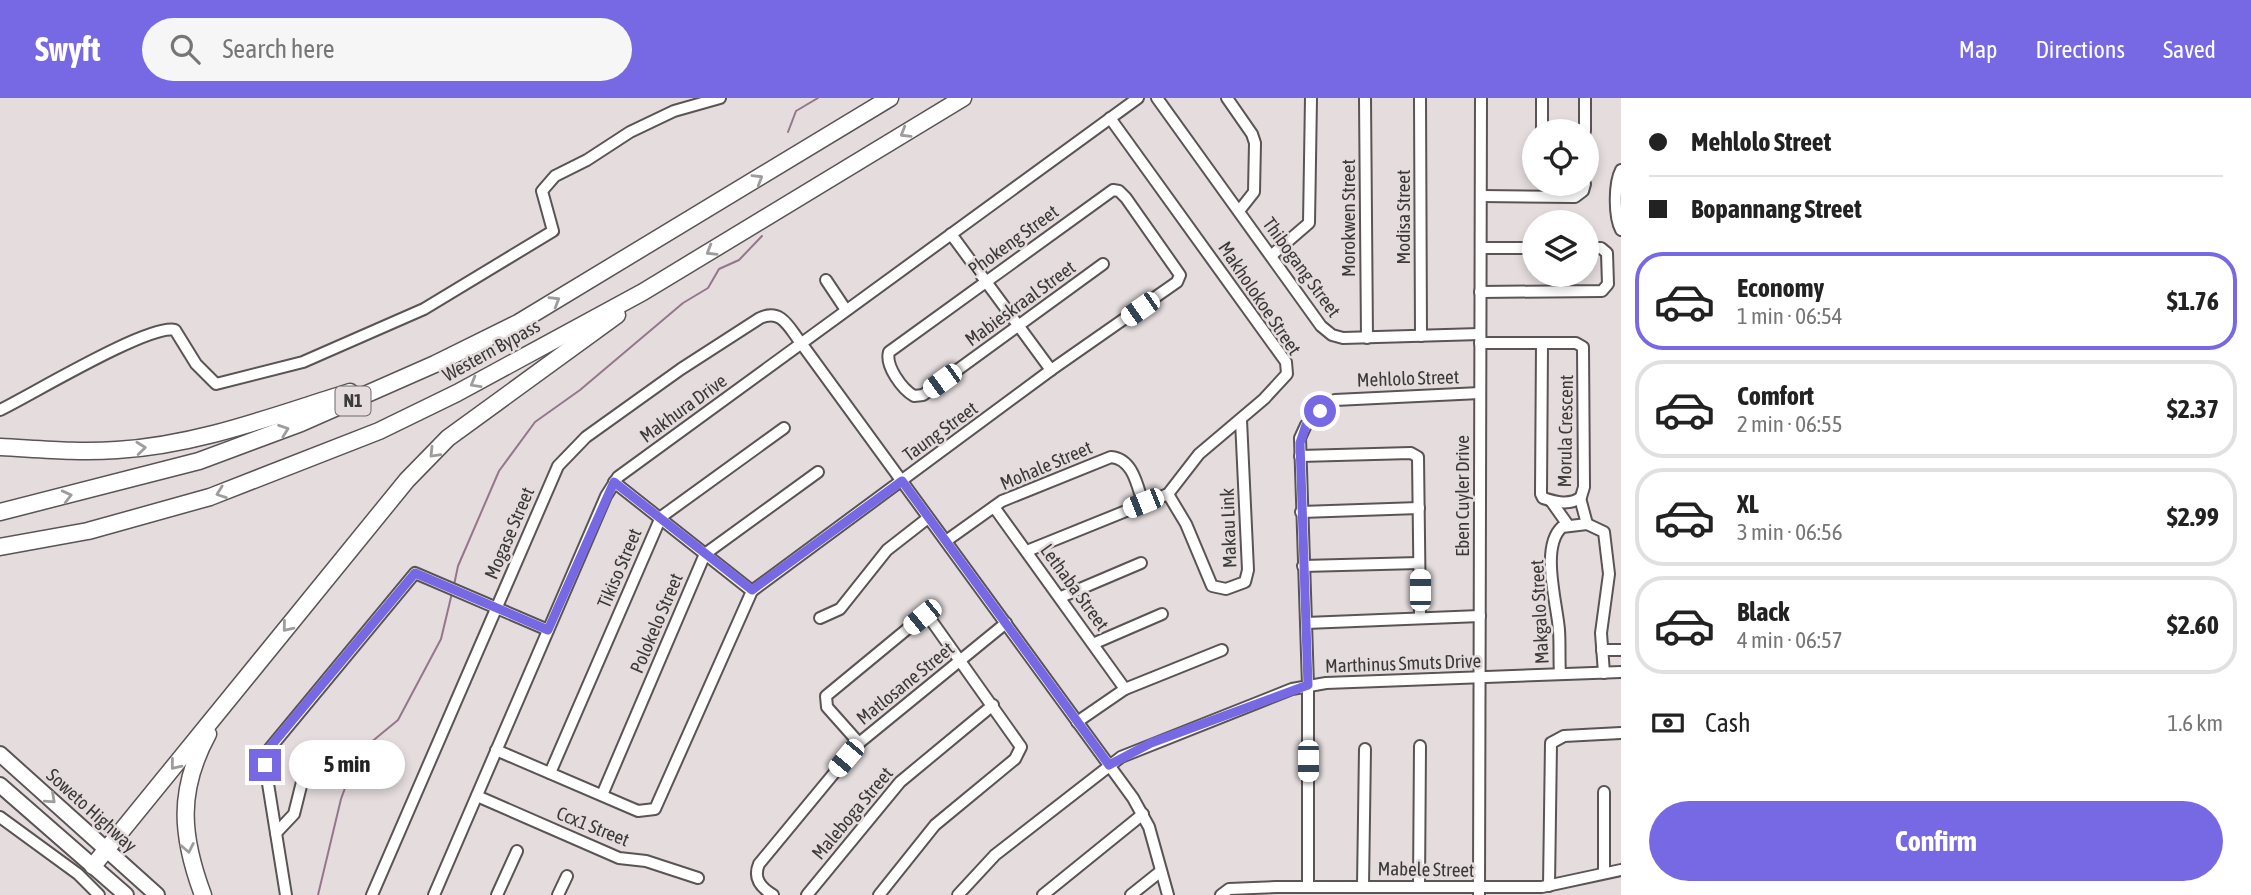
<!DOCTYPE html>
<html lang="en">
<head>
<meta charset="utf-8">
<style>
  :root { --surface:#fff; --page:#f6f6f6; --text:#222; --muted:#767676; --line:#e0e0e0; --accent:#7769e4 }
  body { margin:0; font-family:"Asap Condensed",sans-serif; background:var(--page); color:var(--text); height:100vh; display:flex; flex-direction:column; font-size:26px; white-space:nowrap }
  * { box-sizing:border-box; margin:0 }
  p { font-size:23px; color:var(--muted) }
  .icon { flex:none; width:38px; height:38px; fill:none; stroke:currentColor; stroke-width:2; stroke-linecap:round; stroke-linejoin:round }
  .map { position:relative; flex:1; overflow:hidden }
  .side { display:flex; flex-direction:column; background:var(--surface); width:630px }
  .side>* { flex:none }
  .hud { display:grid; align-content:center; height:154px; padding:0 28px; background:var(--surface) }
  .controls { position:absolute; left:1522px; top:21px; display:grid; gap:14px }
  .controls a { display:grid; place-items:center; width:77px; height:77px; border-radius:50%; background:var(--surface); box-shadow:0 4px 10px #0003; font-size:35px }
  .end { position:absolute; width:32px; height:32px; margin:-16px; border:9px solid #7769e4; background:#fff; box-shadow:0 0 0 4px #fff }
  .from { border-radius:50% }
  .bubble { position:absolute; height:49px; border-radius:24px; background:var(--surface); box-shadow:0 4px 10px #0003; font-size:23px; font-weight:700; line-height:49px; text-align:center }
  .car { position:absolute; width:21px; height:42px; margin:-21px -10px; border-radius:9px; box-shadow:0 0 5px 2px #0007; background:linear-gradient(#fff 24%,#345 0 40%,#fff 0 76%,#345 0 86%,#fff 0) }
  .hud b { display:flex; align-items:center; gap:24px; height:66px; font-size:26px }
  .hud b+b { border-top:2px solid var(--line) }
  .hud i { width:18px; height:18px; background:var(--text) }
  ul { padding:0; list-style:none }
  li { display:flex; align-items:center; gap:21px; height:98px; margin:0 14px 10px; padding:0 14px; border:4px solid var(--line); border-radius:28px }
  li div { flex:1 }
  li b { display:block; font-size:26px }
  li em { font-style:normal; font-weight:700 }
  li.selected { border-color:var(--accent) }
  li>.icon { width:63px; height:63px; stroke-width:1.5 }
  .pay { display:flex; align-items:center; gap:18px; height:77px; padding:0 28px; font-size:26px }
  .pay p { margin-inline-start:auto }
  .button { display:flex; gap:14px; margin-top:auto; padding:14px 28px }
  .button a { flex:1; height:80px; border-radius:42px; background:var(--accent); color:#fff; font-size:28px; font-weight:700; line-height:80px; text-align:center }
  header { display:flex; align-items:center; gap:42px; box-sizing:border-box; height:98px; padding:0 35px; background:var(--accent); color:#fff }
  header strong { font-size:33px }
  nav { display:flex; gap:38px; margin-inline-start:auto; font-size:24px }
  .search { width:490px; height:63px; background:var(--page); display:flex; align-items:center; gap:18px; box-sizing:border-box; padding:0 24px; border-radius:38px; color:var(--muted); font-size:26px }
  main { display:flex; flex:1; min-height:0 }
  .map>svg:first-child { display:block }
</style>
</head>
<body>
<header>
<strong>Swyft</strong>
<div class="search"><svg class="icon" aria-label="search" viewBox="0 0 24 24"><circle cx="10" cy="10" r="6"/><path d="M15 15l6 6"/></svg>Search here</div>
<nav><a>Map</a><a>Directions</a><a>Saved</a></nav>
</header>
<main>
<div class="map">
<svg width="1621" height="797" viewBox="0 0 1621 797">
  <rect width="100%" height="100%" fill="#e4dcdd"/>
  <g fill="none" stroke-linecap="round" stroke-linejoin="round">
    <!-- stream -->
    <g stroke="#95768a" stroke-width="2">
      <path d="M 788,34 L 796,13 L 818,0"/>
      <path d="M 454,487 L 458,468 L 499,373 L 535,324 L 580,292 L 683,205 L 708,190 L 719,171 L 739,162 L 762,138"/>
      <path d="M 318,797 L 341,701 L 358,655 L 398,622 L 441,541 L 452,495"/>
    </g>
    <defs>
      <g id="minor">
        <path d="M 1157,0 L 1321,228 L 1332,237 L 1343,240 L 1480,236"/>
        <path d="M 1227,0 L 1252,36 L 1255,45 L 1254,94 L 1239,113"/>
        <path d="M 1365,0 L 1367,240"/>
        <path d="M 1420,0 L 1421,238"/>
        <path d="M 1542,0 L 1542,33"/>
        <path d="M 1585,0 L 1585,33"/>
        <path d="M 1621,72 C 1614,85 1614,119 1621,132"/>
        <path d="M 1481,98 L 1575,99 L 1583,93 L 1585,86"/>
        <path d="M 951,136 L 1051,272"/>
        <path d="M 1481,150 L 1535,150"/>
        <path d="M 1272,157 L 1309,125 L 1311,0"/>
        <path d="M 826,182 L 846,212"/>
        <path d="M 1480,194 L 1602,193 L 1608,186 L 1607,155 L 1601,150 L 1587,150"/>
        <path d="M 1480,245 L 1576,245 L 1583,249 L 1584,389 L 1581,399 C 1570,408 1555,404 1543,400 L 1541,396 L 1542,245"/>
        <path d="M 0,312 C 31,297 150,225 175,232 L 196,266 L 216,286 L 303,264 L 424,211 L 553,133 L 542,93 L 555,78 L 587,62 L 630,34 L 674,13 L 720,0"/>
        <path d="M 1300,358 L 1411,355 L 1418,359 L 1420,519"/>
        <path d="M 614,384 L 752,493"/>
        <path d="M 1168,396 L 1186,426 L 1212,488 L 1226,491 L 1245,484 L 1248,472 L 1241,322"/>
        <path d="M 1580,400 L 1587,426"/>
        <path d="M 1551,403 L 1568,427"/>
        <path d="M 994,409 L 1125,591"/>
        <path d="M 1301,414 L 1419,410"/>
        <path d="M 946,443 L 1002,403 L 1111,359 C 1133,361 1137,387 1143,405"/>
        <path d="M 1027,453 L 1168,396 L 1199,356 L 1264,301 L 1287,276 L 1286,264 L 1110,20"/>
        <path d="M 1303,468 L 1419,465"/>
        <path d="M 1061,499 L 1141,465"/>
        <path d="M 820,520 L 840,511 L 887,452 L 928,420"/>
        <path d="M 1306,525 L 1480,518"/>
        <path d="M 1095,545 L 1162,516"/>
        <path d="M 1602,552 L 1621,552"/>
        <path d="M 1560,576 C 1559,561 1560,546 1559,532 C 1557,505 1540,449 1562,429 L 1587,426 L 1604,434 L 1609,476 L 1601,535 L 1604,575"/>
        <path d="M 1077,624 L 1125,591 L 1222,552"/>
        <path d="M 859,645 L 827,609 L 826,598 L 923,518 L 931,522 L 1021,649 L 1015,661 L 935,727 L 879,797"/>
        <path d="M 496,652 L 638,713 L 655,711 L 752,493 L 1051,272 L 1177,184 L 1180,177 L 1126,100 L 1119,93 L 1113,92 L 889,254 C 885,268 902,291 914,298 L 923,297 L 1103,166"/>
        <path d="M 550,675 L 661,419 L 784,330"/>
        <path d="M 1604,694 L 1604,775"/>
        <path d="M 602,697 L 705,456 L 818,374"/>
        <path d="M 477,698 L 619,760 L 646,763 L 698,780"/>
        <path d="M 0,719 L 78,776 L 99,797"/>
        <path d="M 276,735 L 294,716 L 308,660"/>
        <path d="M 1363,788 L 1365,651"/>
        <path d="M 1419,788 L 1420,648"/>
        <path d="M 1549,788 L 1551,645 L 1564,638 L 1621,635"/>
        <path d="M 1308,789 L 1308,587 L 1300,340 L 1306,327 L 1335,302 L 1480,295"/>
        <path d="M 286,797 L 265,667 L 266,655 L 415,475 L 548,532"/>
        <path d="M 372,797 L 558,368 L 586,339 L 681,271 L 760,220 C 782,210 789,230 801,245 L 1133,700 L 1149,729 L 1168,797"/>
        <path d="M 434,797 L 606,398 L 618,379 L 1138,0"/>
        <path d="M 497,797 L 517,753"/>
        <path d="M 558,797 L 567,778"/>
        <path d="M 773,797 C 760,789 753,780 759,766 L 859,645 L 1006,525"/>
        <path d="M 807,797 L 900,684 L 993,607"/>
        <path d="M 958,797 L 995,757 L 1121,659 L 1292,591 L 1326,585 L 1621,574"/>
        <path d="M 1043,797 L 1143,716"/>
        <path d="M 1131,797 L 1161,773"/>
        <path d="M 1221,797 L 1229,791 L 1276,789 L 1542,789 L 1621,772"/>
        <path d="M 1479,797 L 1481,0"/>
      </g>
      <g id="major">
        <path d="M 0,656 L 157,797"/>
        <path d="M 0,687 L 126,797"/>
      </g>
      <g id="highway">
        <path d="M 0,349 C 39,351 78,355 117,352 C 198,347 273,318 350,294"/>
        <path d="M 0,414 L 199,363 L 301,325 L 435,266 L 518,225 L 890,0"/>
        <path d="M 0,449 L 88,433 L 210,399 L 379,333 L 457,295 L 643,194 L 963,0"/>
        <path d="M 93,768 L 407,382 L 448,340 L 617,217"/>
        <path d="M 203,797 C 181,738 177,693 208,636"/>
      </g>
    </defs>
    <!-- minor casing -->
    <use href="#minor" stroke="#5a5454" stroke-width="14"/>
    <!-- major casing -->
    <use href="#major" stroke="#5a5454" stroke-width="18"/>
    <!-- highway casing -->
    <use href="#highway" stroke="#5a5454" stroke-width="19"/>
    <!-- minor -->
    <use href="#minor" stroke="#fff" stroke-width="10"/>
    <!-- major -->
    <use href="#major" stroke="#fff" stroke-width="14"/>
    <!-- highway -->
    <use href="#highway" stroke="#fff" stroke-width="16"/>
  </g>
  <!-- one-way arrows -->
  <defs><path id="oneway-chevron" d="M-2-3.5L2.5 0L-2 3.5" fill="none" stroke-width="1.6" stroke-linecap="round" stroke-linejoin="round" transform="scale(1.75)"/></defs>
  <g stroke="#9e9c9c">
    <use href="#oneway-chevron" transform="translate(905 35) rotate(149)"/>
    <use href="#oneway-chevron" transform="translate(758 81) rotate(-31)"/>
    <use href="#oneway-chevron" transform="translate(711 153) rotate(149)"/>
    <use href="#oneway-chevron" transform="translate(555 203) rotate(-31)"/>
    <use href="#oneway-chevron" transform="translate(475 285) rotate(150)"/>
    <use href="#oneway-chevron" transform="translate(284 332) rotate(-20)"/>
    <use href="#oneway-chevron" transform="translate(141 350) rotate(-6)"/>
    <use href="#oneway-chevron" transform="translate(434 355) rotate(134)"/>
    <use href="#oneway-chevron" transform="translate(221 395) rotate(160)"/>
    <use href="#oneway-chevron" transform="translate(67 398) rotate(-14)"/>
    <use href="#oneway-chevron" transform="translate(287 529) rotate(129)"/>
    <use href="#oneway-chevron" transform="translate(175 667) rotate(129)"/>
    <use href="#oneway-chevron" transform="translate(51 701) rotate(42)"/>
    <use href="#oneway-chevron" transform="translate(188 750) rotate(79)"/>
  </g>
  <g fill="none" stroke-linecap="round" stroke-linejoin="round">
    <!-- route -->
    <path stroke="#7769e4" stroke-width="9" d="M 265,667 L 270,649 L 415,475 L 548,532 L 614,384 L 752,492 L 902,383 L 1109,667 L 1151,645 L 1308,587 L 1300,345 L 1306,327 L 1320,313"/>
  </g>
  <g text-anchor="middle" stroke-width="5" stroke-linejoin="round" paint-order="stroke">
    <!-- shield labels -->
    <rect fill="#e4dcdd" stroke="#6e6a6a" stroke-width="2" x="335.5" y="288.5" width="35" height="29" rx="5"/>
    <g font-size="18" font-weight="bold" fill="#3c3939">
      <text x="353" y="309">N1</text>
    </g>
    <!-- street labels -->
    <g font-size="19" fill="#3c3939" stroke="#e4dcdd">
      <text transform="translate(1403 119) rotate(-90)" y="7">Modisa Street</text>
      <text transform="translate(1348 120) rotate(-90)" y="7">Morokwen Street</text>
      <text transform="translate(1013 142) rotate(-36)" y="7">Phokeng Street</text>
      <text transform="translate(1302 169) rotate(54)" y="7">Thibogang Street</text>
      <text transform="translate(1260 200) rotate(56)" y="7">Makholokoe Street</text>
      <text transform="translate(1020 205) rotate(-36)" y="7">Mabieskraal Street</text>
      <text transform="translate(491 252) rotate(-29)" y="7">Western Bypass</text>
      <text transform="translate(1408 280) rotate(-2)" y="7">Mehlolo Street</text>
      <text transform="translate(683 310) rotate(-36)" y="7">Makhura Drive</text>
      <text transform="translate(940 333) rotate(-36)" y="7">Taung Street</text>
      <text transform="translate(1565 333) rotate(-89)" y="7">Morula Crescent</text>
      <text transform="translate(1046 367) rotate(-23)" y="7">Mohale Street</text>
      <text transform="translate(1462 398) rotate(-90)" y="7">Eben Cuyler Drive</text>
      <text transform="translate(1228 430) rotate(-92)" y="7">Makau Link</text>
      <text transform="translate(509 435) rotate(-67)" y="7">Mogase Street</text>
      <text transform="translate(619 470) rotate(-67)" y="7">Tikiso Street</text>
      <text transform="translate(1075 489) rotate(54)" y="7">Lethaba Street</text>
      <text transform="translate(1539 514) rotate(-93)" y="7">Makgalo Street</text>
      <text transform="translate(656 525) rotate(-67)" y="7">Polokelo Street</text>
      <text transform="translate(1403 565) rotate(-2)" y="7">Marthinus Smuts Drive</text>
      <text transform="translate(905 585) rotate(-39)" y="7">Matlosane Street</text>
      <text transform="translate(92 712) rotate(42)" y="7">Soweto Highway</text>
      <text transform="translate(852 715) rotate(-50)" y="7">Maleboga Street</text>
      <text transform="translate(593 728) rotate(22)" y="7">Ccx1 Street</text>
      <text transform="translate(1426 771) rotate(1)" y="7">Mabele Street</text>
    </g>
  </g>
</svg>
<div class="controls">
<a><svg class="icon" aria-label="locate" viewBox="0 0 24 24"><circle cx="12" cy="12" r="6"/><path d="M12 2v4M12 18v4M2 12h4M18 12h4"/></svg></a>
<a><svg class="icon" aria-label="layers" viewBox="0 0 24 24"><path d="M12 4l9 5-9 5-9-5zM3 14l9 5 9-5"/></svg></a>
</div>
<i class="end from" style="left:1320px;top:313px"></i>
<i class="end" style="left:265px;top:667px"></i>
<div class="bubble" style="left:289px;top:642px;width:116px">5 min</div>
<i class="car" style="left:1140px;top:211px;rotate:235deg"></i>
<i class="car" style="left:942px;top:283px;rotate:234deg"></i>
<i class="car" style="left:1143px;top:405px;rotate:248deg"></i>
<i class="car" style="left:1420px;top:492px;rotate:0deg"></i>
<i class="car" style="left:922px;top:519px;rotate:231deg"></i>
<i class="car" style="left:846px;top:660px;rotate:220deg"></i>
<i class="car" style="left:1308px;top:663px;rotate:180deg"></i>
</div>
<section class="side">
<div class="hud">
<b><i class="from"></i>Mehlolo Street</b>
<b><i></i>Bopannang Street</b>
</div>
<ul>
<li class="selected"><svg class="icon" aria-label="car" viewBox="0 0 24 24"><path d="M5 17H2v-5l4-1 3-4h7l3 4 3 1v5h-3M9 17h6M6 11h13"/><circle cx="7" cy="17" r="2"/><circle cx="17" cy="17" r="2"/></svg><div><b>Economy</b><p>1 min · 06:54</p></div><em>$1.76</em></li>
<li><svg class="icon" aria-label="car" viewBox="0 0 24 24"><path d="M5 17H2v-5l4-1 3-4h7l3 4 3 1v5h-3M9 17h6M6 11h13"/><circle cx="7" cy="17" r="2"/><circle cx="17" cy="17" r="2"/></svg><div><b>Comfort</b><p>2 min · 06:55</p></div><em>$2.37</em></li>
<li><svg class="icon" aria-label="car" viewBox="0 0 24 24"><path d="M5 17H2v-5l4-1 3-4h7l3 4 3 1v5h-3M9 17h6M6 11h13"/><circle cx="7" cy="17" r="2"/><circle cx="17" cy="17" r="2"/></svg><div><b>XL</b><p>3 min · 06:56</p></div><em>$2.99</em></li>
<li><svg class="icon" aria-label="car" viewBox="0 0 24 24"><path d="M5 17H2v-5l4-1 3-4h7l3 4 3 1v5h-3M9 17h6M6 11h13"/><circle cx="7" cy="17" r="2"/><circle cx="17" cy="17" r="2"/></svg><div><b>Black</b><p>4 min · 06:57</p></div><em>$2.60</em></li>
</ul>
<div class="pay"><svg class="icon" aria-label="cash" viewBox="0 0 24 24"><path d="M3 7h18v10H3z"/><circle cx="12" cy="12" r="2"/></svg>Cash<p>1.6 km</p></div>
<div class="button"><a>Confirm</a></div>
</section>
</main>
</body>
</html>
